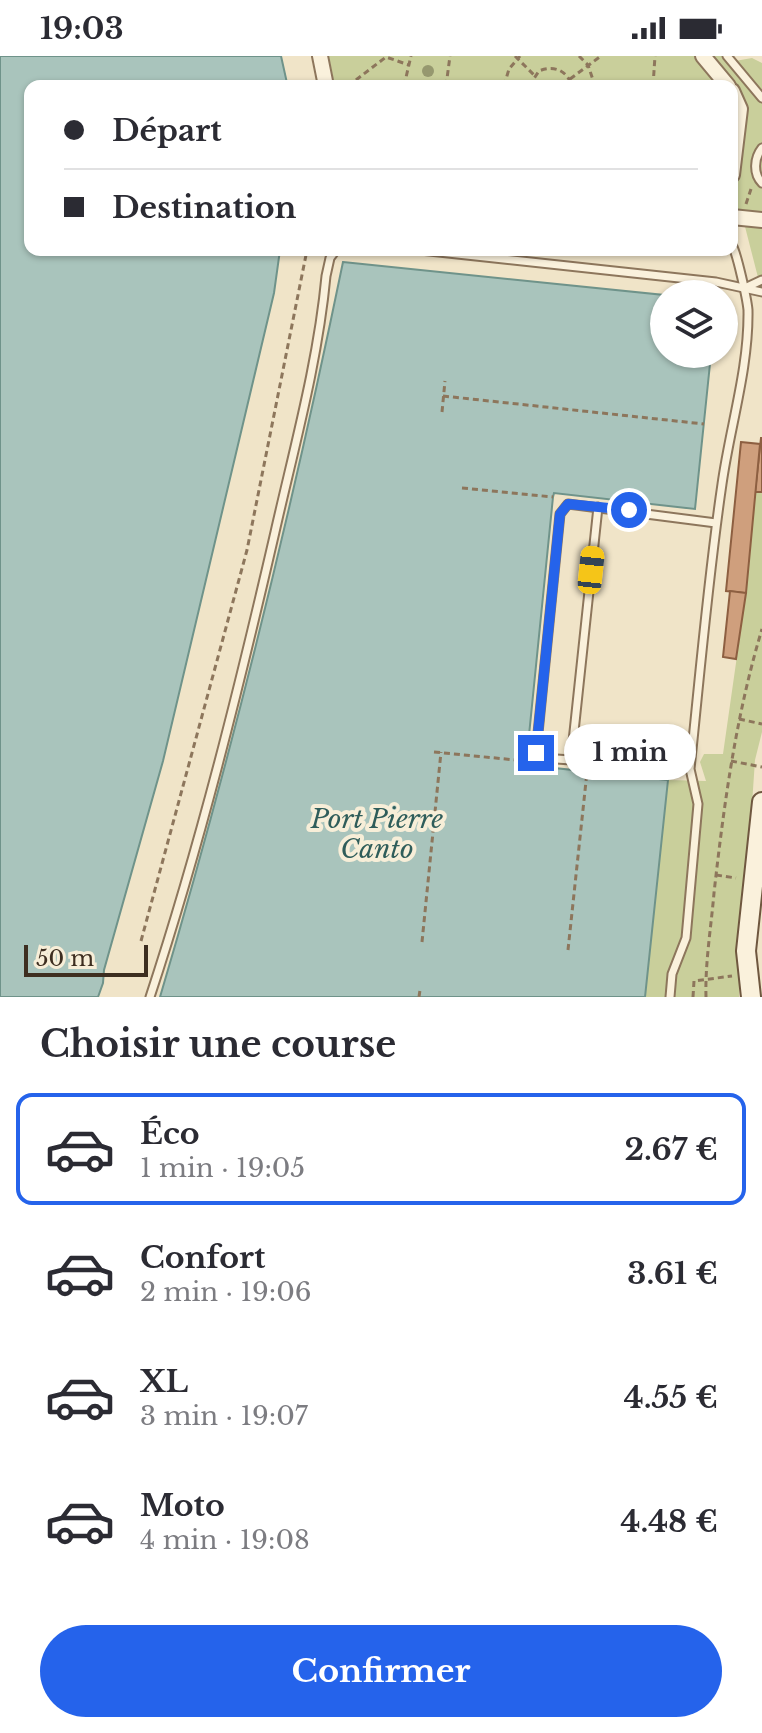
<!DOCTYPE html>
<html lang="fr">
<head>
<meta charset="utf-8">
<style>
  :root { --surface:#fff; --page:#f2f2f3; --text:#2b2b33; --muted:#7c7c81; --line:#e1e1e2; --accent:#2563eb }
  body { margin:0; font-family:"Libre Baskerville",serif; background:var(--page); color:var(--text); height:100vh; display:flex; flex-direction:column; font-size:30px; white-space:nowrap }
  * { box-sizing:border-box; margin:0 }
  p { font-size:26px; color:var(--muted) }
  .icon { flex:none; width:44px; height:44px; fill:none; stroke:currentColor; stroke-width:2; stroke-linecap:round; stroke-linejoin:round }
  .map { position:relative; height:941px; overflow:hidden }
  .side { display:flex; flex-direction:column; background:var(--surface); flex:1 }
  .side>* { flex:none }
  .banner { position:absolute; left:24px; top:24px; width:714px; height:176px; border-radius:16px; box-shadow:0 2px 6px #0004; display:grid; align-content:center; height:176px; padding:0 40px; background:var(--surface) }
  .buttons { position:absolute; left:650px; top:224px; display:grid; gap:16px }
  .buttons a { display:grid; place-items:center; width:88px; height:88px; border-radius:50%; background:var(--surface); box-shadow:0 2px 6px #0004; font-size:40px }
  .scale { position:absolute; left:24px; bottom:20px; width:124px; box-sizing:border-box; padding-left:8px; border:4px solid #3d2e20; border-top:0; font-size:22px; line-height:28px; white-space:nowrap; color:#3d2e20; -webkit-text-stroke:6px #f7eed8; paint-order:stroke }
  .end { position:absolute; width:36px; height:36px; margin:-18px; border:10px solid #2563eb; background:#fff; box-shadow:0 0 0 4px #fff }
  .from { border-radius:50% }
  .bubble { position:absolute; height:56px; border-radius:28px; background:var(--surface); box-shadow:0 2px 6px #0004; font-size:26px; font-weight:700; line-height:56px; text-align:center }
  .car { position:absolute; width:24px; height:48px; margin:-24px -12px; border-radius:10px; box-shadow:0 0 6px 2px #0007; background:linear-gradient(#f5c518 24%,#345 0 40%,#f5c518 0 76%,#345 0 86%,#f5c518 0) }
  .banner b { display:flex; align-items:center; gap:28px; height:76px; font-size:30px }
  .banner b+b { border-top:2px solid var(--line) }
  .banner i { width:20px; height:20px; background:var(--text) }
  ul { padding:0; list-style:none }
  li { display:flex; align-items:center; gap:24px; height:112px; margin:0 16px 12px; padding:0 24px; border:4px solid transparent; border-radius:16px }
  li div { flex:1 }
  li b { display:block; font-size:30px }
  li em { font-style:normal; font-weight:700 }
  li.on { border-color:var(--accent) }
  li>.icon { width:72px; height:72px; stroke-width:1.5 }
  h2 { padding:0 40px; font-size:36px; line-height:96px }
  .action { display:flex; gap:16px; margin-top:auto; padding:16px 40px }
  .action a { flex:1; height:92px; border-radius:48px; background:var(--accent); color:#fff; font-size:32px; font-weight:700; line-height:92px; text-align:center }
  .status { display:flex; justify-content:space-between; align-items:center; height:56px; padding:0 40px; background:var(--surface); direction:ltr }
  .status svg { height:22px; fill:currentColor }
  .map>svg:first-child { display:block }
</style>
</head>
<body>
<div class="status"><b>19:03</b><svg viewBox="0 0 49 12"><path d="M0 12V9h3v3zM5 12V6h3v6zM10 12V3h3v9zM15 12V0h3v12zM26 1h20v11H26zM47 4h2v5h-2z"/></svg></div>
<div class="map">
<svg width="762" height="941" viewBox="0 0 762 941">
  <rect width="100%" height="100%" fill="#f0e4c8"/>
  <!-- green -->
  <g fill="#c9cf9b">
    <path d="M 312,0 L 731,0 L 735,5 L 752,2 L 762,7 L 762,237 L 741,155 L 732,153 L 732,30 L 317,30 Z"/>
    <path d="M 762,401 L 762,676 L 755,704 L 739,941 L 645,941 L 668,724 L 706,725 L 700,706 L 704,698 L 723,698 L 746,537 L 755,436 Z"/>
  </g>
  <!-- water -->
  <g fill="#a9c4bc" stroke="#6f938a" stroke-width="2">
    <path d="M 0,0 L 281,0 L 287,27 L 287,30 L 30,30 L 30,194 L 280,194 L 274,237 L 163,705 L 104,914 L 103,927 L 98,941 L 0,941 Z"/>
    <path d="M 343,206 L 664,239 L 664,298 L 711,298 L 695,453 L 554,437 L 553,441 L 526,709 L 668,724 L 645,941 L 160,941 C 232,698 292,454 343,206 Z"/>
  </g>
  <!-- building -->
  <g fill="#cf9f7d" stroke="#8d5f41" stroke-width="2">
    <path d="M 761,382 L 762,382 L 762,436 L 755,436 Z"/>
    <path d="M 741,386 L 760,388 L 746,537 L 726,535 Z"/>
    <path d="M 730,535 L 746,537 L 736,603 L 723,601 Z"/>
  </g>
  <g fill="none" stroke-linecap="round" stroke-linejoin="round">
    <defs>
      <g id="lane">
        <path d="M 727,0 L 762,42"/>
        <path d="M 762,92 C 754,102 753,118 762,127"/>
        <path d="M 420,194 L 716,226 L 762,236"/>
        <path d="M 745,232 L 762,224"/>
        <path d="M 598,451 L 571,704 L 603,705"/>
        <path d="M 571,704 L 542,702 L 536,697 L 560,458 L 568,448 L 716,467"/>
        <path d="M 150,941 C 200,789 239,632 275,476 C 294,392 318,306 326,220 L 330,202 L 336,194"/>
        <path d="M 670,941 L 672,918 L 686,882 L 698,748 L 690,713 C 700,618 708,523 722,428 C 730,371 749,312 748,254 C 747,243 737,197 732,189"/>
      </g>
      <g id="street">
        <path d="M 320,0 L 326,30"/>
        <path d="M 703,0 L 728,30"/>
        <path d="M 732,35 L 740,53 L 732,119"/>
        <path d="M 732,161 L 762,164"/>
      </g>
      <path id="secondary" d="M 751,941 L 746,895 L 762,746"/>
    </defs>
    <!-- lane casing -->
    <use href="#lane" stroke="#8d765c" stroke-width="11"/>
    <!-- street casing -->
    <use href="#street" stroke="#8d765c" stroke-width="18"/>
    <!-- secondary casing -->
    <use href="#secondary" stroke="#6f573f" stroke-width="22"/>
    <!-- path -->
    <g stroke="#8d765c" stroke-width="3" stroke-dasharray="6 4" stroke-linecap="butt">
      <path d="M 515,0 L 534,19"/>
      <path d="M 579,0 L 588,9 L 595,30"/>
      <path d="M 570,23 L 601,0"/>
      <path d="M 348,30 L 386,1 L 409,9"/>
      <path d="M 404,30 L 411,0"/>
      <path d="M 446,30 L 450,0"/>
      <path d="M 504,30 L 509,13 L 520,0"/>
      <path d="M 529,30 L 539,15 C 554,9 567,14 572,30"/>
      <path d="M 653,30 L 655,0"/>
      <path d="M 746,148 L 751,133"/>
      <path d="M 443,340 L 704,368"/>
      <path d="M 442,356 L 445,325"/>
      <path d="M 462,432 L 553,441"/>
      <path d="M 739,663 L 762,668"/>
      <path d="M 434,696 L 526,705"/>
      <path d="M 731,705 L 762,711"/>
      <path d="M 716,819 L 736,822"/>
      <path d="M 141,885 L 247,494 L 307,194"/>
      <path d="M 422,886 L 441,696"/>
      <path d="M 568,894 L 587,716"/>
      <path d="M 419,941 L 420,934"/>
      <path d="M 693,941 L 694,925 L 732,920"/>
      <path d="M 706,941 C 705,907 711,872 714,837 C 724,748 736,659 762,573"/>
    </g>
    <!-- lane -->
    <use href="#lane" stroke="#faf1dc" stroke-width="7"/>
    <!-- street -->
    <use href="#street" stroke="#faf1dc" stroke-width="14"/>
    <!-- secondary -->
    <use href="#secondary" stroke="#faf1dc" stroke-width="18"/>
  </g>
  <!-- trees -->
  <circle fill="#96986f" cx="428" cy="15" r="6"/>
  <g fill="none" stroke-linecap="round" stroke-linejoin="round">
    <!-- route -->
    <path stroke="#2563eb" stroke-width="10" d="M 536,697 L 560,458 L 568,448 L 629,454"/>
  </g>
  <g text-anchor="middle" stroke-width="8" stroke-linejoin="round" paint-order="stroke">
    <!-- water labels -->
    <g font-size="26" font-style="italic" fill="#2f5d5a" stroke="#f7eed8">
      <text x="377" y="772">Port Pierre<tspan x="377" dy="30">Canto</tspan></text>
    </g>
  </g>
</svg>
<div class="buttons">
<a><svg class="icon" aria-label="layers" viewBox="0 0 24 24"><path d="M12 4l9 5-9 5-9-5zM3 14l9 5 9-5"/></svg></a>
</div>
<div class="scale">50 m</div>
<i class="end from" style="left:629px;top:454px"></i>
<i class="end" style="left:536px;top:697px"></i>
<div class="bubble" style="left:564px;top:668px;width:132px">1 min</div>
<i class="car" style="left:591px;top:514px;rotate:6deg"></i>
<div class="banner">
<b><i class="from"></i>Départ</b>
<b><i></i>Destination</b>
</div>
</div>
<section class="side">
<h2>Choisir une course</h2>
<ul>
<li class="on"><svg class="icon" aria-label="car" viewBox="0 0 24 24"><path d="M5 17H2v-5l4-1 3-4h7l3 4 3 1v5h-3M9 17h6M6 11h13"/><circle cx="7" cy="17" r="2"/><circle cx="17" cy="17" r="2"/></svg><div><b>Éco</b><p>1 min · 19:05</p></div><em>2.67 €</em></li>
<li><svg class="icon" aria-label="car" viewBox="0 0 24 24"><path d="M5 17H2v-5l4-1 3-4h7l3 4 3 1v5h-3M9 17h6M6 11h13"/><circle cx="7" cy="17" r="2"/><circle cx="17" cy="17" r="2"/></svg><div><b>Confort</b><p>2 min · 19:06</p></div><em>3.61 €</em></li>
<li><svg class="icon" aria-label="car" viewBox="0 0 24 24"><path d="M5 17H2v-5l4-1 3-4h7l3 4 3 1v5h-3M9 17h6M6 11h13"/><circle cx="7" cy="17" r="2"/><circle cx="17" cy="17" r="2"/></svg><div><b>XL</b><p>3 min · 19:07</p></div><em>4.55 €</em></li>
<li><svg class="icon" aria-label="car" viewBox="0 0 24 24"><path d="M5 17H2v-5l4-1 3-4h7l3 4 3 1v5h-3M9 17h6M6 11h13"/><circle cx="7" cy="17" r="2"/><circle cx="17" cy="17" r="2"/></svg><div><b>Moto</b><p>4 min · 19:08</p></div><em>4.48 €</em></li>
</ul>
<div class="action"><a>Confirmer</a></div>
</section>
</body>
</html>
